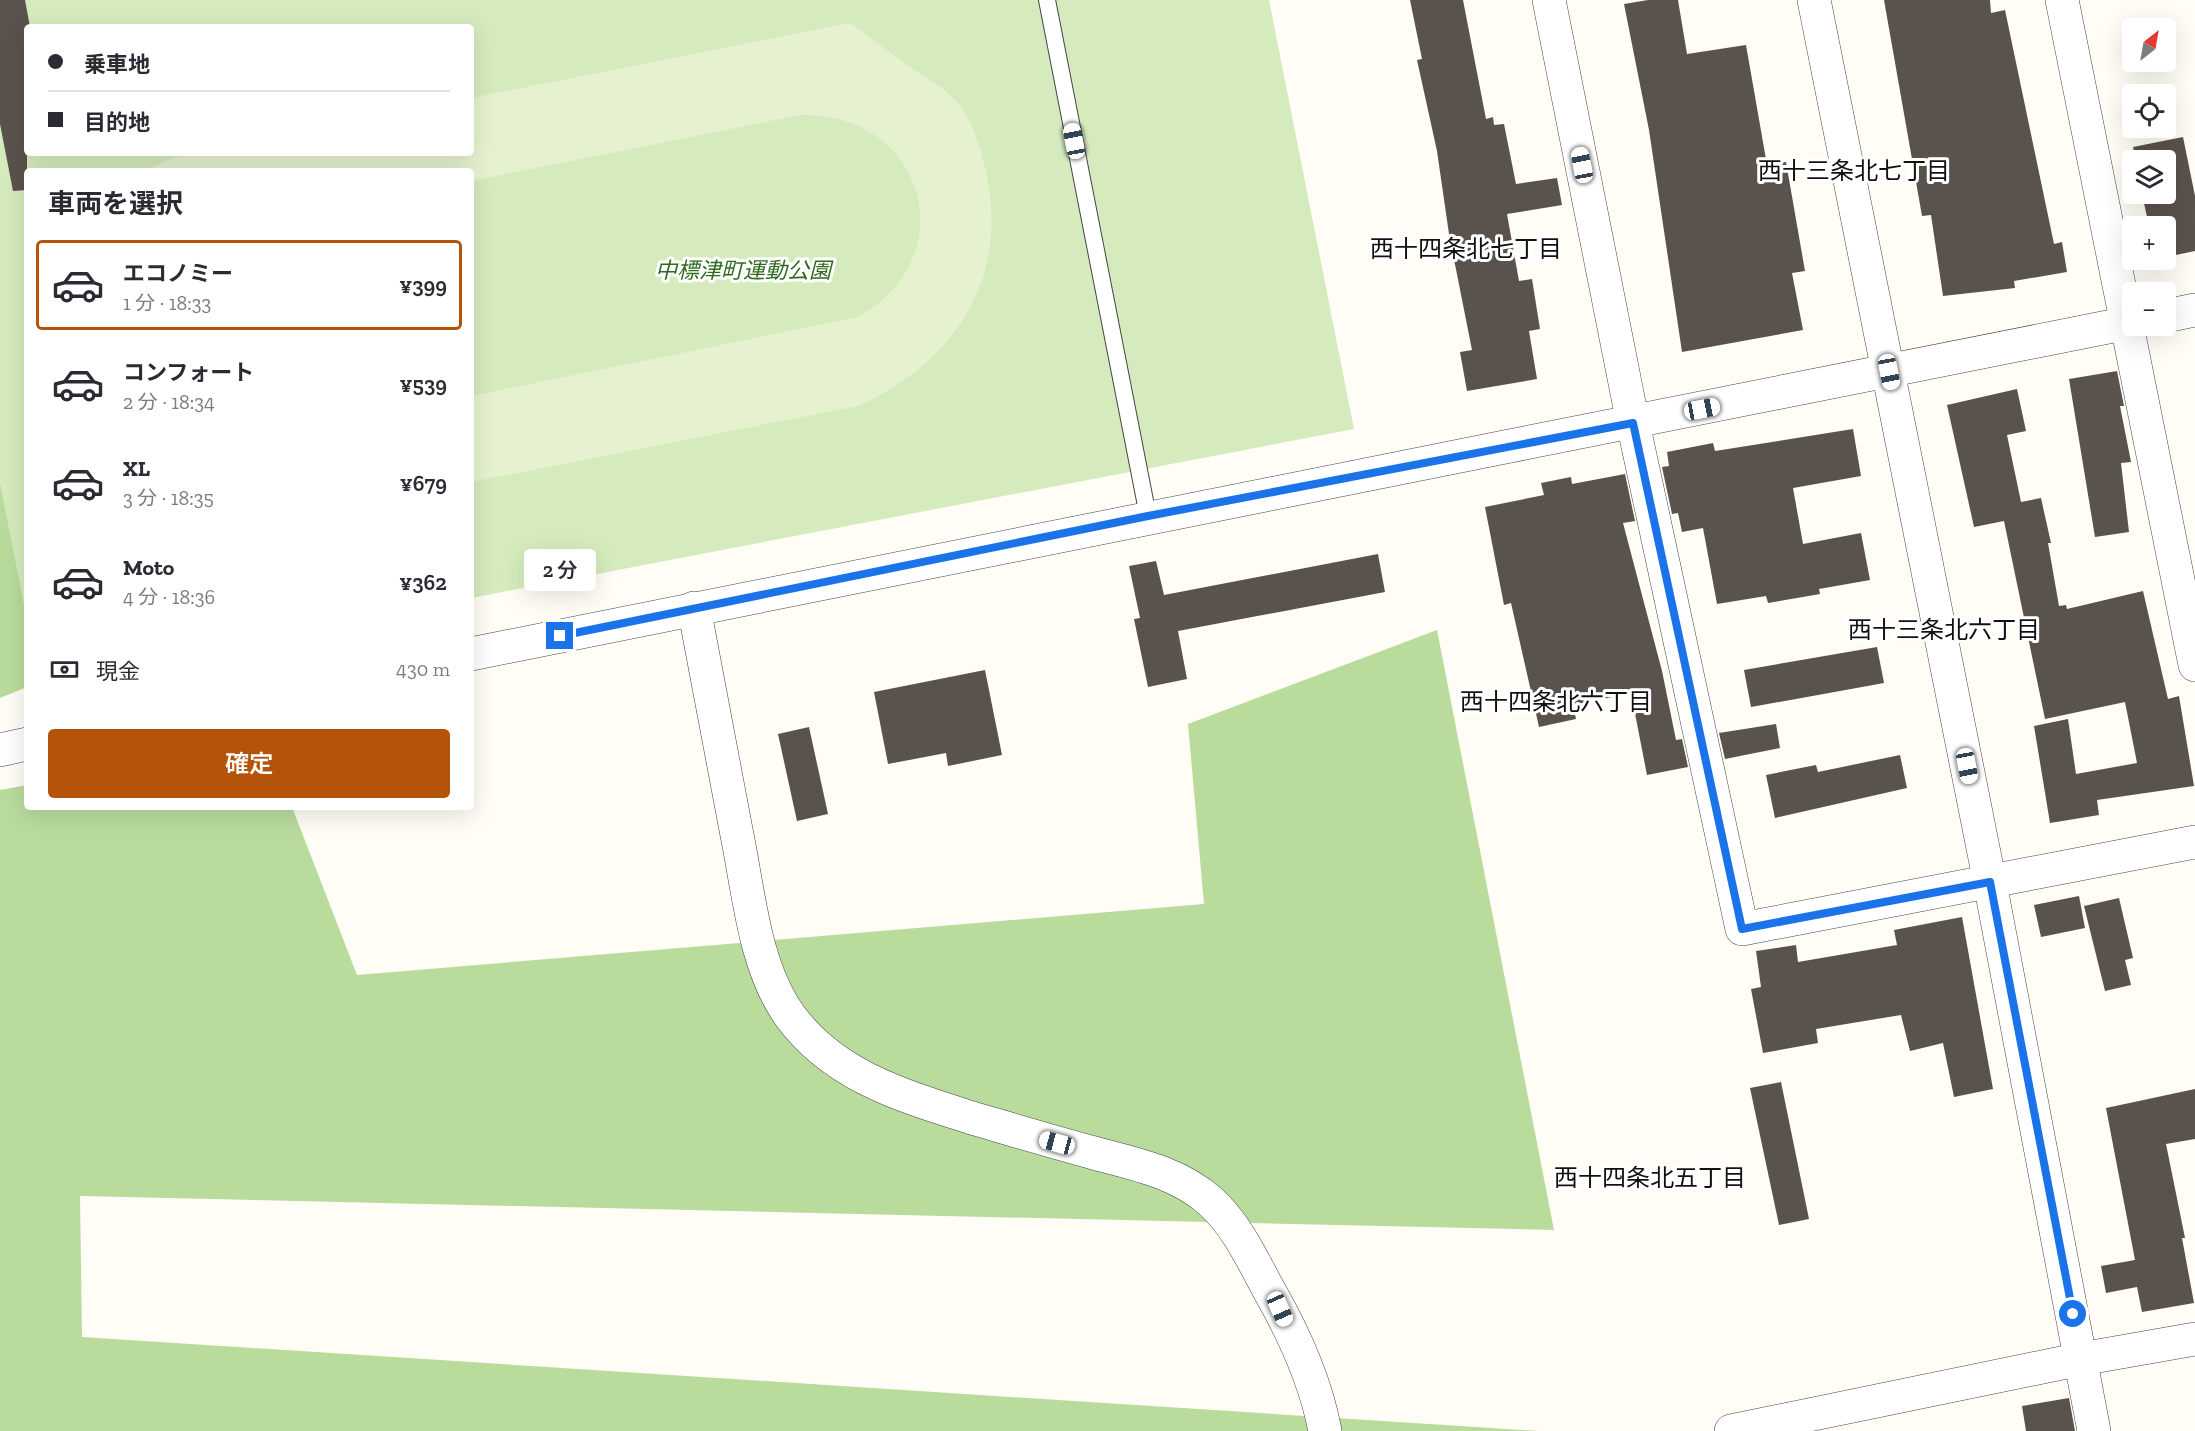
<!DOCTYPE html>
<html lang="ja">
<head>
<meta charset="utf-8">
<style>
  :root { --surface:#fff; --page:#f7f7f7; --text:#2b2b33; --muted:#7c7c81; --line:#e1e1e2; --accent:#b45309 }
  body { margin:0; font-family:"Zilla Slab","Noto Sans JP",serif; background:var(--page); color:var(--text); height:100vh; display:flex; flex-direction:column; font-size:22px; white-space:nowrap }
  * { box-sizing:border-box; margin:0 }
  p { font-size:20px; color:var(--muted) }
  .icon { flex:none; width:33px; height:33px; fill:none; stroke:currentColor; stroke-width:2; stroke-linecap:round; stroke-linejoin:round }
  .map { position:relative; flex:1; overflow:hidden }
  .sheet { position:absolute; left:24px; top:168px; width:450px; height:642px; display:flex; flex-direction:column; background:var(--surface); border-radius:6px; box-shadow:0 6px 24px #0002 }
  .sheet>* { flex:none }
  .guide { position:absolute; left:24px; top:24px; width:450px; height:132px; border-radius:6px; box-shadow:0 6px 24px #0002; display:grid; align-content:center; height:132px; padding:0 24px; background:var(--surface) }
  .needle { width:39px; rotate:31deg }
  .fabs { position:absolute; left:2122px; top:18px; display:grid; gap:12px }
  .fabs a { display:grid; place-items:center; width:54px; height:54px; border-radius:6px; background:var(--surface); box-shadow:0 6px 24px #0002; font-size:30px }
  .end { position:absolute; width:27px; height:27px; margin:-14px; border:8px solid #1a73e8; background:#fff; box-shadow:0 0 0 3px #fff }
  .from { border-radius:50% }
  .bubble { position:absolute; height:42px; border-radius:6px; background:var(--surface); box-shadow:0 6px 24px #0002; font-size:20px; font-weight:600; line-height:42px; text-align:center }
  .car { position:absolute; width:18px; height:36px; margin:-18px -9px; border-radius:8px; box-shadow:0 0 4px 2px #0007; background:linear-gradient(#fff 24%,#345 0 40%,#fff 0 76%,#345 0 86%,#fff 0) }
  .guide b { display:flex; align-items:center; gap:21px; height:57px; font-size:22px }
  .guide b+b { border-top:2px solid var(--line) }
  .guide i { width:15px; height:15px; background:var(--text) }
  ul { padding:0; list-style:none }
  li { display:flex; align-items:center; gap:18px; height:90px; margin:0 12px 9px; padding:0 12px; border:3px solid transparent; border-radius:6px }
  li div { flex:1 }
  li b { display:block; font-size:22px }
  li em { font-style:normal; font-weight:600 }
  li.active { border-color:var(--accent) }
  li>.icon { width:54px; height:54px; stroke-width:1.5 }
  h2 { padding:0 24px; font-size:27px; line-height:72px }
  .pay { display:flex; align-items:center; gap:15px; height:66px; padding:0 24px; font-size:22px }
  .pay p { margin-inline-start:auto }
  .cta { display:flex; gap:12px; margin-top:auto; padding:12px 24px }
  .cta a { flex:1; height:69px; border-radius:6px; background:var(--accent); color:#fff; font-size:24px; font-weight:600; line-height:69px; text-align:center }
  .map>svg:first-child { display:block }
</style>
</head>
<body>
<div class="map">
<svg width="2195" height="1431" viewBox="0 0 2195 1431">
  <rect width="100%" height="100%" fill="#fffdf5"/>
  <!-- green -->
  <path fill="#d5ebbd" fill-rule="evenodd" d="M 0,0 L 1269,0 L 1354,429 L 471,598 L 471,171 L 27,171 L 27,682 L 0,687 ZM 27,27 L 471,27 L 471,153 L 27,153 Z"/>
  <!-- forest -->
  <g fill="#b9dc9c">
    <path d="M 0,483 L 27,621 L 27,687 L 0,698 Z"/>
    <path d="M 1437,630 L 1554,1230 L 80,1196 L 82,1337 L 1539,1431 L 0,1431 L 0,790 L 27,785 L 27,807 L 292,807 L 357,975 L 1204,904 L 1188,724 Z"/>
  </g>
  <!-- pitch -->
  <path fill="#e6f2cf" d="M 850,23 C 873,40 896,57 920,74 C 931,81 944,88 953,98 C 971,115 981,148 986,172 C 1010,279 954,363 858,406 L 471,482 L 471,396 L 858,317 C 967,256 924,111 800,115 L 471,181 L 471,171 L 145,171 L 172,158 L 197,153 L 471,153 L 471,98 Z"/>
  <!-- building -->
  <g fill="#5a524d">
    <path d="M 0,0 L 25,0 L 30,27 L 27,27 L 27,190 L 13,191 L 0,124 Z"/>
    <path d="M 1410,0 L 1463,0 L 1486,119 L 1493,117 L 1494,125 L 1504,124 L 1516,184 L 1557,178 L 1562,205 L 1507,214 L 1519,281 L 1532,279 L 1540,329 L 1529,331 L 1537,379 L 1467,391 L 1460,352 L 1472,350 L 1449,234 L 1437,151 L 1417,60 L 1422,59 Z"/>
    <path d="M 1648,0 L 1678,0 L 1687,54 L 1746,45 L 1767,165 L 1786,162 L 1805,271 L 1792,273 L 1803,330 L 1682,352 L 1649,130 L 1624,4 Z"/>
    <path d="M 1884,0 L 1990,0 L 1991,13 L 2005,10 L 2054,244 L 2062,242 L 2067,272 L 2014,281 L 2015,288 L 1943,296 L 1931,215 L 1922,216 Z"/>
    <path d="M 2183,137 L 2195,196 L 2195,251 L 2166,257 L 2166,226 L 2149,226 L 2142,194 L 2166,194 L 2166,160 L 2136,160 L 2133,147 Z"/>
    <path d="M 2117,371 L 2124,406 L 2120,406 L 2131,462 L 2121,463 L 2129,532 L 2095,537 L 2069,379 Z"/>
    <path d="M 2017,389 L 2026,431 L 2007,435 L 2021,502 L 2041,498 L 2051,543 L 2048,543 L 2059,606 L 2066,605 L 2067,609 L 2143,591 L 2168,699 L 2179,696 L 2194,786 L 2097,800 L 2099,815 L 2050,823 L 2034,726 L 2068,719 L 2076,774 L 2137,763 L 2125,702 L 2045,719 L 2004,521 L 1974,527 L 1947,405 Z"/>
    <path d="M 1853,429 L 1861,476 L 1793,488 L 1803,544 L 1861,533 L 1870,580 L 1819,589 L 1820,594 L 1768,603 L 1766,596 L 1717,604 L 1703,528 L 1682,532 L 1678,513 L 1672,514 L 1662,467 L 1669,466 L 1667,452 L 1713,443 L 1715,451 Z"/>
    <path d="M 1625,474 L 1635,521 L 1623,523 L 1662,671 L 1676,740 L 1682,739 L 1688,767 L 1647,775 L 1631,693 L 1573,705 L 1576,719 L 1539,727 L 1511,603 L 1504,605 L 1485,507 L 1544,495 L 1541,483 L 1571,477 L 1572,484 Z"/>
    <path d="M 1378,554 L 1385,592 L 1178,631 L 1187,679 L 1148,687 L 1134,619 L 1140,618 L 1129,566 L 1156,561 L 1164,595 Z"/>
    <path d="M 1877,647 L 1884,683 L 1751,707 L 1744,670 Z"/>
    <path d="M 985,670 L 1002,755 L 948,766 L 946,753 L 888,764 L 874,692 Z"/>
    <path d="M 1776,724 L 1780,748 L 1725,759 L 1719,733 Z"/>
    <path d="M 809,727 L 828,814 L 797,821 L 778,734 Z"/>
    <path d="M 1900,755 L 1907,788 L 1775,818 L 1766,775 L 1816,765 L 1818,772 Z"/>
    <path d="M 2079,896 L 2085,928 L 2041,937 L 2034,905 Z"/>
    <path d="M 2119,898 L 2133,958 L 2125,960 L 2131,985 L 2105,991 L 2084,906 Z"/>
    <path d="M 1962,917 L 1993,1089 L 1954,1097 L 1943,1043 L 1910,1051 L 1901,1015 L 1816,1029 L 1818,1043 L 1763,1053 L 1751,989 L 1761,987 L 1756,951 L 1796,945 L 1798,962 L 1897,945 L 1894,930 Z"/>
    <path d="M 1781,1082 L 1809,1219 L 1779,1225 L 1750,1088 Z"/>
    <path d="M 2195,1089 L 2195,1139 L 2166,1144 L 2185,1238 L 2182,1238 L 2194,1303 L 2142,1312 L 2137,1287 L 2106,1293 L 2101,1266 L 2135,1260 L 2106,1108 Z"/>
    <path d="M 2069,1398 L 2075,1431 L 2026,1431 L 2022,1406 Z"/>
  </g>
  <g fill="none" stroke-linecap="round" stroke-linejoin="round">
    <defs>
      <path id="service" d="M 1047,0 L 1148,516"/>
      <g id="minor">
        <path d="M 1549,0 L 1633,423 L 1742,929 L 2195,842"/>
        <path d="M 1814,0 L 1990,883 L 2094,1431"/>
        <path d="M 2062,0 L 2195,665"/>
        <path d="M 2166,316 L 2195,310"/>
        <path d="M 694,608 C 708,684 723,759 737,835 C 749,893 754,966 790,1016 C 835,1077 904,1096 972,1118 C 1013,1130 1053,1142 1094,1153 C 1135,1164 1177,1172 1210,1201 C 1237,1225 1253,1261 1270,1292 C 1294,1334 1316,1383 1325,1431"/>
        <path d="M 471,654 C 1025,541 1579,433 2133,322"/>
        <path d="M 0,750 L 27,744"/>
        <path d="M 1731,1431 L 2081,1359 L 2195,1339"/>
      </g>
    </defs>
    <!-- service casing -->
    <use href="#service" stroke="#444" stroke-width="18"/>
    <!-- minor casing -->
    <use href="#minor" stroke="#444" stroke-width="34"/>
    <!-- service -->
    <use href="#service" stroke="#fff" stroke-width="16"/>
    <!-- minor -->
    <use href="#minor" stroke="#fff" stroke-width="33"/>
  </g>
  <g fill="none" stroke-linecap="round" stroke-linejoin="round">
    <!-- route -->
    <path stroke="#1a73e8" stroke-width="8" d="M 560,636 L 1148,516 L 1633,423 L 1742,929 L 1990,882 L 2073,1314"/>
  </g>
  <g text-anchor="middle" stroke-width="6" stroke-linejoin="round" paint-order="stroke">
    <!-- park labels -->
    <g font-size="22" font-style="italic" fill="#2f6b1f" stroke="#fff">
      <text x="743" y="278">中標津町運動公園</text>
    </g>
    <!-- neighbourhood labels -->
    <g font-size="24" fill="#111" stroke="#fff">
      <text x="1854" y="179">西十三条北七丁目</text>
      <text x="1466" y="257">西十四条北七丁目</text>
      <text x="1944" y="638">西十三条北六丁目</text>
      <text x="1556" y="710">西十四条北六丁目</text>
      <text x="1650" y="1186">西十四条北五丁目</text>
    </g>
  </g>
</svg>
<div class="fabs">
<a><svg class="needle" viewBox="-14 -14 28 28"><path d="M0-13l5 13h-10z" fill="#e53935"/><path d="M0 13l5-13h-10z" fill="#7c7c81"/></svg></a>
<a><svg class="icon" aria-label="locate" viewBox="0 0 24 24"><circle cx="12" cy="12" r="6"/><path d="M12 2v4M12 18v4M2 12h4M18 12h4"/></svg></a>
<a><svg class="icon" aria-label="layers" viewBox="0 0 24 24"><path d="M12 4l9 5-9 5-9-5zM3 14l9 5 9-5"/></svg></a>
<a>+</a>
<a>−</a>
</div>
<i class="end from" style="left:2073px;top:1314px"></i>
<i class="end" style="left:560px;top:636px"></i>
<div class="bubble" style="left:524px;top:549px;width:72px">2 分</div>
<i class="car" style="left:1074px;top:141px;rotate:349deg"></i>
<i class="car" style="left:1582px;top:165px;rotate:349deg"></i>
<i class="car" style="left:1889px;top:372px;rotate:169deg"></i>
<i class="car" style="left:1702px;top:409px;rotate:79deg"></i>
<i class="car" style="left:1967px;top:766px;rotate:169deg"></i>
<i class="car" style="left:1057px;top:1143px;rotate:285deg"></i>
<i class="car" style="left:1280px;top:1309px;rotate:156deg"></i>
<div class="guide">
<b><i class="from"></i>乗車地</b>
<b><i></i>目的地</b>
</div>
<section class="sheet">
<h2>車両を選択</h2>
<ul>
<li class="active"><svg class="icon" aria-label="car" viewBox="0 0 24 24"><path d="M5 17H2v-5l4-1 3-4h7l3 4 3 1v5h-3M9 17h6M6 11h13"/><circle cx="7" cy="17" r="2"/><circle cx="17" cy="17" r="2"/></svg><div><b>エコノミー</b><p>1 分 · 18:33</p></div><em>¥399</em></li>
<li><svg class="icon" aria-label="car" viewBox="0 0 24 24"><path d="M5 17H2v-5l4-1 3-4h7l3 4 3 1v5h-3M9 17h6M6 11h13"/><circle cx="7" cy="17" r="2"/><circle cx="17" cy="17" r="2"/></svg><div><b>コンフォート</b><p>2 分 · 18:34</p></div><em>¥539</em></li>
<li><svg class="icon" aria-label="car" viewBox="0 0 24 24"><path d="M5 17H2v-5l4-1 3-4h7l3 4 3 1v5h-3M9 17h6M6 11h13"/><circle cx="7" cy="17" r="2"/><circle cx="17" cy="17" r="2"/></svg><div><b>XL</b><p>3 分 · 18:35</p></div><em>¥679</em></li>
<li><svg class="icon" aria-label="car" viewBox="0 0 24 24"><path d="M5 17H2v-5l4-1 3-4h7l3 4 3 1v5h-3M9 17h6M6 11h13"/><circle cx="7" cy="17" r="2"/><circle cx="17" cy="17" r="2"/></svg><div><b>Moto</b><p>4 分 · 18:36</p></div><em>¥362</em></li>
</ul>
<div class="pay"><svg class="icon" aria-label="cash" viewBox="0 0 24 24"><path d="M3 7h18v10H3z"/><circle cx="12" cy="12" r="2"/></svg>現金<p>430 m</p></div>
<div class="cta"><a>確定</a></div>
</section>
</div>
</body>
</html>
